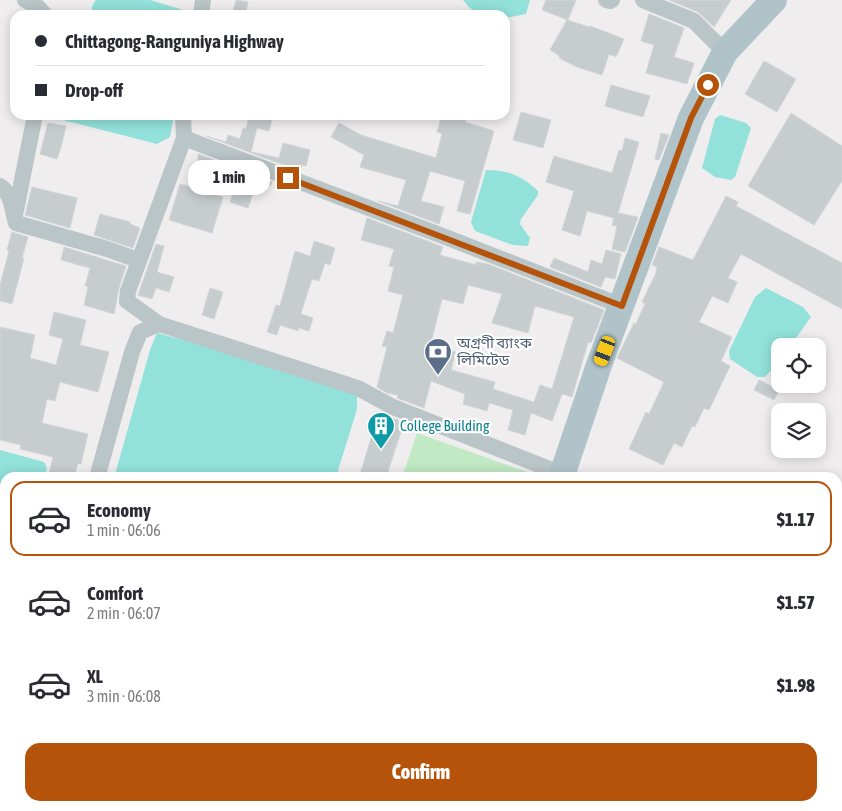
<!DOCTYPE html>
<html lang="en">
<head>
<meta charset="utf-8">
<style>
  :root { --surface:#fff; --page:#f2f2f3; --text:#2b2b33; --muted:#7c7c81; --line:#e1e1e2; --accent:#b45309 }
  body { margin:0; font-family:"Asap Condensed","Noto Sans Bengali",sans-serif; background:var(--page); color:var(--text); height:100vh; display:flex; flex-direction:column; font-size:19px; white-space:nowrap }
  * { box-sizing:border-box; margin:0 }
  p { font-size:16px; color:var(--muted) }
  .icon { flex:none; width:28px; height:28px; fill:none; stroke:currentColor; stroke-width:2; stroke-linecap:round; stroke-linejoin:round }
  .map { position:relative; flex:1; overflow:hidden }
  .sheet { position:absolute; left:0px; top:472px; width:842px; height:339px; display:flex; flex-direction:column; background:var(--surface); border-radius:15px 15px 0 0; box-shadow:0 2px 12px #0003 }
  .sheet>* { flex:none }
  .guide { position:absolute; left:10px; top:10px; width:500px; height:110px; border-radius:15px; box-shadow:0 2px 12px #0003; display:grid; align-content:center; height:110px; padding:0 25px; background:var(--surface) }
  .fabs { position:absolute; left:771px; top:338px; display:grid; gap:10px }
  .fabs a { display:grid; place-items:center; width:55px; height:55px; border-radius:10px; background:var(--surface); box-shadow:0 2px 12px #0003; font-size:25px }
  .end { position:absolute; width:22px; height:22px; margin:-11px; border:6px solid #b45309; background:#fff; box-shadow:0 0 0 2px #fff }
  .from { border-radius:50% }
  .bubble { position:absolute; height:35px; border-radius:15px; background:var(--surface); box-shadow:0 2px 12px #0003; font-size:16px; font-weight:800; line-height:35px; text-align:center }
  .car { position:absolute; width:15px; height:30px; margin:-15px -8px; border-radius:6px; box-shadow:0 0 4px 1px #0007; background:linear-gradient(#f5c518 24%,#345 0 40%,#f5c518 0 76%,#345 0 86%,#f5c518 0) }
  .guide b { display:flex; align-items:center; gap:18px; height:48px; font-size:19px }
  .guide b+b { border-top:1px solid var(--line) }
  .guide i { width:12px; height:12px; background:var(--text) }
  ul { padding:9px 0 0; list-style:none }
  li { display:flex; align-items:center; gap:15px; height:75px; margin:0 10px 8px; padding:0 15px; border:2px solid transparent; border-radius:15px }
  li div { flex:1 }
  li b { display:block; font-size:19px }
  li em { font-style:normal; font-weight:800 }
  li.current { border-color:var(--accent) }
  li>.icon { width:45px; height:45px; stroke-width:1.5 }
  .button { display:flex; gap:10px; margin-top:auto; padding:10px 25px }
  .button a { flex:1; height:58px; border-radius:15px; background:var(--accent); color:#fff; font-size:20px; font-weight:800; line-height:58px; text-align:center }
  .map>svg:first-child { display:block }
</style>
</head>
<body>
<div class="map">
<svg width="842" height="811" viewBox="0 0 842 811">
  <rect width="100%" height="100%" fill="#efedee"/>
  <!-- green -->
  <path fill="#c0e9c4" d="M 417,433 L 541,477 L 402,477 Z"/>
  <!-- water -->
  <g fill="#92e1db">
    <path d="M 96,0 L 150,0 L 193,13 L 194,15 L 90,15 L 93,4 Z"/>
    <path d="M 463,0 L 530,0 L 526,14 L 505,18 L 505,15 C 488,15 474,16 463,0 Z"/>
    <path d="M 63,115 L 174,115 L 170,137 L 157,144 L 63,120 Z"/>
    <path d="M 720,115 L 746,123 L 751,128 L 735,177 L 731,180 L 715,177 L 702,168 L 715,119 Z"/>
    <path d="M 486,170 C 507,170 523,176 538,191 L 538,195 L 521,219 L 520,224 L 530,238 L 528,246 L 513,245 L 475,231 L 471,222 Z"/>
    <path d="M 766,288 L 803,307 L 811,317 L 790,346 L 780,346 L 780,360 L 765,377 L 757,377 L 730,359 L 729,351 L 755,297 Z"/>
    <path d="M 157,333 L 253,358 L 357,395 L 357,409 L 336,477 L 114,478 L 150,350 Z"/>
    <path d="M 0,450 L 44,462 L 47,468 L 44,477 L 5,478 L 5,558 L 0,557 Z"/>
  </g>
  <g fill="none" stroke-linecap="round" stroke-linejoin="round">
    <!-- canal -->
    <g stroke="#92e1db" stroke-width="15">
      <path d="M 838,539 L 842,538"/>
      <path d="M 333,811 L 337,806"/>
    </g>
  </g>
  <!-- building -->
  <g fill="#c7ccce" stroke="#d1d5d8" fill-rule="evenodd">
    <path d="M 236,0 L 248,2 L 245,15 L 232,15 Z"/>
    <path d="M 546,0 L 576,0 L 568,20 L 542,10 Z"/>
    <path d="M 669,0 L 731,0 L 714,27 L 698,12 Z"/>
    <path d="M 649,14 L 684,28 L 674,57 L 694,63 L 687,84 L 646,73 L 654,45 L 641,41 Z"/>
    <path d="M 567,20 L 589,27 L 590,26 L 624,39 L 616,57 L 609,54 L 602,75 L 577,67 L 559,58 L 560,56 L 550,50 Z"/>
    <path d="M 764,61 L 796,79 L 777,112 L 745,94 Z"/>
    <path d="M 611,85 L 650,96 L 643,117 L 605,106 Z"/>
    <path d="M 521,112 L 551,120 L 543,148 L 513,140 Z"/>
    <path d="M 791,113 L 842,146 L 842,181 L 814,225 L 748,186 Z"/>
    <path d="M 249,115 L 273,115 L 269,131 L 257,128 L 251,152 L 279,158 L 283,143 L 310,150 L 306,166 L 302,165 L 300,171 L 206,136 L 226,142 L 228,135 L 240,139 L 243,128 L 246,129 Z"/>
    <path d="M 442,115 L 467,115 L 465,122 L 494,131 L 470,214 L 457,211 L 465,181 L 430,171 L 421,201 L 444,207 L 439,224 L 378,201 L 398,206 L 406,180 L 360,167 L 364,155 L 331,137 L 339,123 L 361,135 L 436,158 L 442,134 L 437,132 Z"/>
    <path d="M 48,123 L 66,126 L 61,147 L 57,159 L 40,154 Z"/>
    <path d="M 661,133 L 669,135 L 659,160 L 655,159 Z"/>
    <path d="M 625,138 L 639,142 L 618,213 L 638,217 L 625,252 L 612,249 L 617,226 L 612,225 L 614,218 L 587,211 L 580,236 L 562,230 L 574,191 L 546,182 L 554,156 L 612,173 L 619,150 L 622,151 Z"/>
    <path d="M 198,154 L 272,182 L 271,185 L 257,181 L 248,208 L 230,202 L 238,177 L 213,172 L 214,166 L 198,162 Z"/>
    <path d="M 180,184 L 223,197 L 212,233 L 169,220 Z"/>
    <path d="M 32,187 L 77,198 L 70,228 L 25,215 Z"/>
    <path d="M 726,196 L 738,202 L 736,206 L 842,263 L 842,309 L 741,254 L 728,278 L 737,282 L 728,303 L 712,296 L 699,322 L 732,337 L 721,361 L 730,366 L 709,410 L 704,408 L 695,427 L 692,426 L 682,447 L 674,443 L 663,465 L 629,449 L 646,412 L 649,414 L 664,382 L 617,358 L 634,323 L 636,324 L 645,304 L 642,302 L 656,273 L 657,267 L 652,265 L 659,247 L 693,260 Z"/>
    <path d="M 100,214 L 130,222 L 130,224 L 140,228 L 133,248 L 94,235 Z"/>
    <path d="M 367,218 L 443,247 L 440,255 L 476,265 L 476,262 L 488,264 L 604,310 L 591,343 L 588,342 L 572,397 L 562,394 L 552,421 L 531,413 L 525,435 L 508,430 L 513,410 L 489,403 L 487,411 L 463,404 L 465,394 L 431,381 L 424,408 L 397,398 L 398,395 L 387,393 L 377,387 L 387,347 L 382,346 L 387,331 L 393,333 L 403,295 L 388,291 L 394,267 L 389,266 L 394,249 L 361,240 ZM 468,285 L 502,294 L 492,323 L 528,333 L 535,306 L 574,317 L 552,389 L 540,385 L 534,402 L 493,389 L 495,382 L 451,370 L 456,352 L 430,346 L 442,299 L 463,304 Z"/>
    <path d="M 12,232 L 28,237 L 22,258 L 24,258 L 12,304 L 0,301 L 0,285 L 9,251 L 7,250 Z"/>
    <path d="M 314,241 L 335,248 L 330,265 L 325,263 L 319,281 L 312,279 L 301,313 L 301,314 L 313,318 L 309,331 L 299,328 L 298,331 L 280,325 L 277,335 L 267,332 L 276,305 L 280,306 L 295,251 L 310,256 Z"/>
    <path d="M 156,244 L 164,246 L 157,272 L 174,277 L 169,292 L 156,288 L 152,299 L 138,295 Z"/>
    <path d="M 64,247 L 126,266 L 119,288 L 114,314 L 84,305 L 88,287 L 85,286 L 90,268 L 61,260 Z"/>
    <path d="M 606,250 L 621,254 L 615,279 L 605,277 L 601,287 L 550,267 L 554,258 L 588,272 L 591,260 L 602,264 Z"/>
    <path d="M 210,288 L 223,292 L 214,319 L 202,315 Z"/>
    <path d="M 54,312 L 86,320 L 80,345 L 109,352 L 98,392 L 60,382 L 55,401 L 47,399 L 42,423 L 88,434 L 81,464 L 78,463 L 74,478 L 48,478 L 53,457 L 20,449 L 21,445 L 0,440 L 0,327 L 35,335 L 30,358 L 56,365 L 63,339 L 49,335 Z"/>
    <path d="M 759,380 L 779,390 L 774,400 L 754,390 Z"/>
    <path d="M 378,415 L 392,420 L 392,418 L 404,422 L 386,478 L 359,478 Z"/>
  </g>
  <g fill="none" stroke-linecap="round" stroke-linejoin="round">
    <!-- street -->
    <g stroke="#bac5c8" stroke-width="16">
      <path d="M 25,0 L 38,7 L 45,15"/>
      <path d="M 606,0 L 610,1 L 612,0"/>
      <path d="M 643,0 L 694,21 L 725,52"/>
      <path d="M 201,15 L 203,0"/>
      <path d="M 183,115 L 184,138"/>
      <path d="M 0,186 C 12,194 12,210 16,223 L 107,249 L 138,260"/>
      <path d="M 15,215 L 35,115"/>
      <path d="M 159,324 L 127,301 L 128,291 L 184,138 L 448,238 L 622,306"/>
      <path d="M 97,478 L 132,352 L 140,332 L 159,324 L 358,388 L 393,407 L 562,474"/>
      <path d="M 0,569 L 5,571"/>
      <path d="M 556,806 L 566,811"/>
      <path d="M 162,811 L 163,806"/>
      <path d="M 311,811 L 314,806"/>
      <path d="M 794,811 L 803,807 L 813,811"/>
    </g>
    <!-- primary -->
    <g stroke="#afc3c9" stroke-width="26">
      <path d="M 561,478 L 599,365 L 691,118 L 725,52 L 774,0"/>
      <path d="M 444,811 L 445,806"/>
    </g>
  </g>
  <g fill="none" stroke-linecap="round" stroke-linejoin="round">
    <!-- route -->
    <path stroke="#b45309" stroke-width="6" d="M 288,178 L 622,306 L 691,118 L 708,85"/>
  </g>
  <!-- icons -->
  <defs>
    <symbol id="bank-pin" viewBox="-11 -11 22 30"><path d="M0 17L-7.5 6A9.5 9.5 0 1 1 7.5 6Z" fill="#5c6f8a" stroke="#fff"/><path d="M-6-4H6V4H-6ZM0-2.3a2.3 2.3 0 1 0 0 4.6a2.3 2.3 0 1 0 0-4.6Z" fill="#fff"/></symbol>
    <symbol id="building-pin" viewBox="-11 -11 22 30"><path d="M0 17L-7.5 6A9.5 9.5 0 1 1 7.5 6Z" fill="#0f9aa8" stroke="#fff"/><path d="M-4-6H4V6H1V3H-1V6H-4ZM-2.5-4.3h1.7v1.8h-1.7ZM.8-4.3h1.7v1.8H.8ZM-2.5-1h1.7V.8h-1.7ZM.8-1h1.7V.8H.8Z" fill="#fff"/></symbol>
  </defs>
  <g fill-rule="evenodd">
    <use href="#bank-pin" x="422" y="336" width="32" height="43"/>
    <use href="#building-pin" x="365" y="410" width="32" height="43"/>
  </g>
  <g text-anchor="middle" stroke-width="4.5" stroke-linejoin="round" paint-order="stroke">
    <!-- service labels -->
    <g font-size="15" fill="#4e5e75" stroke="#fff" text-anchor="start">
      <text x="457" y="348">অগ্রণী ব্যাংক<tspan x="457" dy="17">লিমিটেড</tspan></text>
    </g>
    <!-- culture labels -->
    <g font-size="15" fill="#0d838f" stroke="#fff" text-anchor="start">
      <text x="400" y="431">College Building</text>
    </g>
  </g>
</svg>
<div class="fabs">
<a><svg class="icon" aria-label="locate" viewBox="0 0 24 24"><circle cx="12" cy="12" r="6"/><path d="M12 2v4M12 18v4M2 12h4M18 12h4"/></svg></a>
<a><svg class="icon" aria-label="layers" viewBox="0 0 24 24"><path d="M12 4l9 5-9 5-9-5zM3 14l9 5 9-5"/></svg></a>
</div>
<i class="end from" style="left:708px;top:85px"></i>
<i class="end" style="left:288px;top:178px"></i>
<div class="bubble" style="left:188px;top:160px;width:82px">1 min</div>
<i class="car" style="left:605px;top:351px;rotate:201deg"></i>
<div class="guide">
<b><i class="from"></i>Chittagong-Ranguniya Highway</b>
<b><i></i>Drop-off</b>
</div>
<section class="sheet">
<ul>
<li class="current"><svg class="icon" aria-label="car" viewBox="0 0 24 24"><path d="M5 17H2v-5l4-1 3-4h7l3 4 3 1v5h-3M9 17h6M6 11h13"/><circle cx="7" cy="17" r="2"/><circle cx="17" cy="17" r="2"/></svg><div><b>Economy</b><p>1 min · 06:06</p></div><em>$1.17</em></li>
<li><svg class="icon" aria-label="car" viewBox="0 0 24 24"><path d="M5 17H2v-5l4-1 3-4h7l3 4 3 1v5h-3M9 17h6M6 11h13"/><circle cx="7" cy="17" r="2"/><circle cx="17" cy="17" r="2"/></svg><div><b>Comfort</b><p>2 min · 06:07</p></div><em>$1.57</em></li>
<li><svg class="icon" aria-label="car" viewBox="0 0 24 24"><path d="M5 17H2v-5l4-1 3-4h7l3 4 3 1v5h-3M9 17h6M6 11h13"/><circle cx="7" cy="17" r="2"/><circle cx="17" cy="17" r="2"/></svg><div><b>XL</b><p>3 min · 06:08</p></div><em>$1.98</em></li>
</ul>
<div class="button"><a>Confirm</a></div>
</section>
</div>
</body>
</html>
